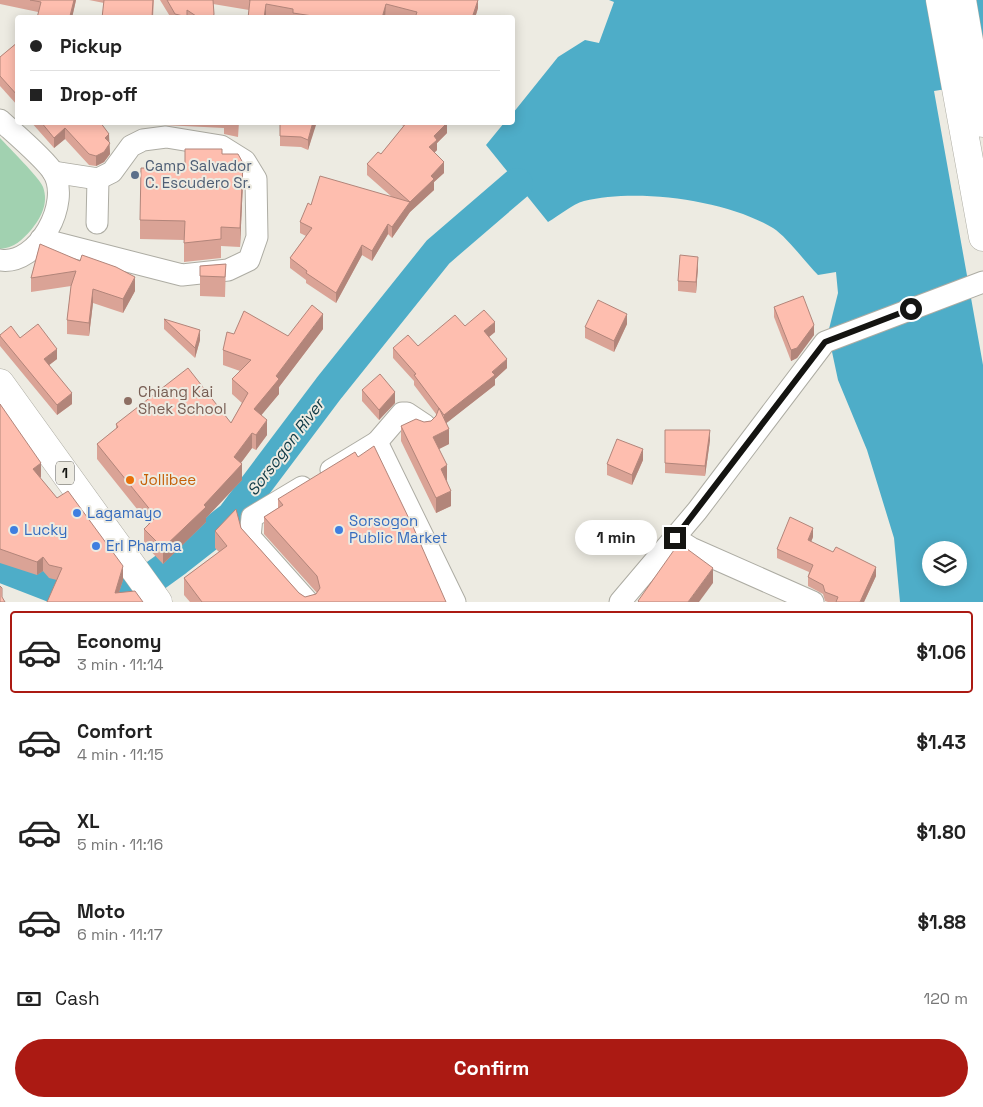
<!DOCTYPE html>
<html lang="en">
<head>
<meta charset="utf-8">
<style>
  :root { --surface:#fff; --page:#f6f6f6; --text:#222; --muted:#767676; --line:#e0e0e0; --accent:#ab1a13 }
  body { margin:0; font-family:"Space Grotesk",sans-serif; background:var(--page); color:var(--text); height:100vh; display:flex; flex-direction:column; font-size:19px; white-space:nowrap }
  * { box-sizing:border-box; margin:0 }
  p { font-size:16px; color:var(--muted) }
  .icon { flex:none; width:28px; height:28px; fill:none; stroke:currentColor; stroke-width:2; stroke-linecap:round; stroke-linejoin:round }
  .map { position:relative; height:602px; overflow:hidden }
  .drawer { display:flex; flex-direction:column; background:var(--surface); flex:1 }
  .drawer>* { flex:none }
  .banner { position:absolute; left:15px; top:15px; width:500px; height:110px; border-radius:5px; box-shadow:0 2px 12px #0003; display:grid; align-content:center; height:110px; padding:0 15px; background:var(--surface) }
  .buttons { position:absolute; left:922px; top:541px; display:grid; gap:10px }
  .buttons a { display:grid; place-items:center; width:45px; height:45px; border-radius:50%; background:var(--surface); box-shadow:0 2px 12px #0003; font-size:25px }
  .end { position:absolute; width:22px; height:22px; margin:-11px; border:6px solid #141411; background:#fff; box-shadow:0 0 0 2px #fff }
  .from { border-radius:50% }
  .bubble { position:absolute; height:35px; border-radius:18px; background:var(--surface); box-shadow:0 2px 12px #0003; font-size:16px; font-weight:700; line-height:35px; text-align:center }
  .banner b { display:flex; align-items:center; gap:18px; height:48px; font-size:19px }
  .banner b+b { border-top:1px solid var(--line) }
  .banner i { width:12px; height:12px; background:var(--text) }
  ul { padding:9px 0 0; list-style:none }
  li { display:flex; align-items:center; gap:15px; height:82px; margin:0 10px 8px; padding:0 5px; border:2px solid transparent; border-radius:5px }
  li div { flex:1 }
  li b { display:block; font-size:19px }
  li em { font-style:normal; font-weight:700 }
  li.current { border-color:var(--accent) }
  li>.icon { width:45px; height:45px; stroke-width:1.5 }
  .pay { display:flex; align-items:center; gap:12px; height:55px; padding:0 15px; font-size:19px }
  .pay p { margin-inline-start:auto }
  .button { display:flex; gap:10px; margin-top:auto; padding:10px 15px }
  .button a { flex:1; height:58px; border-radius:30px; background:var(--accent); color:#fff; font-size:20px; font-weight:700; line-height:58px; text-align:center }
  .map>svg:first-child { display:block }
</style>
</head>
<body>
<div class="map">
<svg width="983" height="602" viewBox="0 0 983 602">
  <rect width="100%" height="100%" fill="#edebe2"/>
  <!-- green -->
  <path fill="#a1d1b0" d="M 0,138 C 9,148 40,178 43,187 C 49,203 41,218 31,230 C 22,240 14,248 0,249 Z"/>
  <!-- water -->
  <path fill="#4eadc8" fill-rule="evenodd" d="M 609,0 L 983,0 L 983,83 L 934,91 L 983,365 L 983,602 L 900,602 L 894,538 L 867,450 L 838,380 L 828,333 L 838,293 L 836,272 L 818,275 C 805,262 787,237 773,228 C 726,200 638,188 584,201 C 572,204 559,216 548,222 L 486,145 L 504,123 L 512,122 L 513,113 L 558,57 L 585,40 L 599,43 L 614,2 ZM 931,550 L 959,550 L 959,578 L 931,578 Z"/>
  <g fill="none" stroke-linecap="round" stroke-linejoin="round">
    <!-- river -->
    <path stroke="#4eadc8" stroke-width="32" d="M 0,566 L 72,594 L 99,598 L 130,594 L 177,560 L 232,517 L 329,388 L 438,252 L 517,184"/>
    <defs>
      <g id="minor">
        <path d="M 0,120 C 13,132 44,158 53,172 C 72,202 38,266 0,260"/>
        <path d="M 97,223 L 98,179"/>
        <path d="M 41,239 L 182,275 L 228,270 L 249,260 L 257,237 L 256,179 L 245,161 L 221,146 L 166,137 L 143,140 L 131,146 L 112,172 L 98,179 L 53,172"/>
        <path d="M 377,442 L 402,413 L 407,413 L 425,425"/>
        <path d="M 331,470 L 377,442 L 455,602"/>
        <path d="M 302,487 L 252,517 L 250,537 L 308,602"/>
        <path d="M 675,538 L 691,548 L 813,602"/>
        <path d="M 620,602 L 697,511 L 825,342 L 983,282"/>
      </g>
      <path id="major" d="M 0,383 L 158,602"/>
      <g id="highway">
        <path d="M 940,0 L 983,237"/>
        <path d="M 962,0 L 983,123"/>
      </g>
    </defs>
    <!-- minor casing -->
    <use href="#minor" stroke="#adaca3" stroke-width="23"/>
    <!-- major casing -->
    <use href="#major" stroke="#adaca3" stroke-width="29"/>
    <!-- highway casing -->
    <use href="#highway" stroke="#adaca3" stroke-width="29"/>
    <!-- minor -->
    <use href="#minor" stroke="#fff" stroke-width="21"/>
    <!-- major -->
    <use href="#major" stroke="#fff" stroke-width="28"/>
    <!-- highway -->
    <use href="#highway" stroke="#fff" stroke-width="28"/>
  </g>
  <!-- wall -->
  <g fill="#daa396">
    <path d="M 0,0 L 76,0 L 72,17 L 38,12 L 0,4 Z"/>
    <path d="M 89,0 L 154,0 L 153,18 L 102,18 L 104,3 Z"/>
    <path d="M 160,0 L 478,0 L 478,8 L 475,18 L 397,18 L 386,15 L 385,18 L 282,18 L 266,15 L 266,18 L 248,18 L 249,10 L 213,4 L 214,18 L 171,18 Z"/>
    <path d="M 18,42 L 18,106 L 0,86 L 0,57 Z"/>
    <path d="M 31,122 L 100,122 L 109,142 L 110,154 L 104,162 L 96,166 L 89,165 L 65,139 L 54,148 Z"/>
    <path d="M 104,122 L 239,122 L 238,137 L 224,134 L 224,128 Z"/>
    <path d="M 280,122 L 316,122 L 308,150 L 301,147 L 280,146 Z"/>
    <path d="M 394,122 L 447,123 L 447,133 L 437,143 L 437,150 L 434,153 L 444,173 L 434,182 L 434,190 L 410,212 L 392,238 L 388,234 L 372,261 L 362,255 L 336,303 L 306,283 L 306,280 L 290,268 L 290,258 L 306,236 L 300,233 L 300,222 L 311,205 L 392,197 L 367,175 L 367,164 L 381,154 L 404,126 Z"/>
    <path d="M 222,154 L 243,182 L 240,247 L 221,246 L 221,258 L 184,262 L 184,240 L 140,239 L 140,220 L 185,169 Z"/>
    <path d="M 40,244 L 135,291 L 123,313 L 93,303 L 89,336 L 67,334 L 67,320 L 71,286 L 31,292 L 31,278 Z"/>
    <path d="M 226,264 L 225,297 L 200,296 L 200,266 Z"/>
    <path d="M 698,267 L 696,293 L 678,291 L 678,281 Z"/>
    <path d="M 774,307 L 814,335 L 797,358 L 791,361 L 774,317 Z"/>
    <path d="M 164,319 L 200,340 L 195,358 L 164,329 Z"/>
    <path d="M 627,324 L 614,352 L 585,338 L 585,327 Z"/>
    <path d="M 465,326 L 495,332 L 489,337 L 507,368 L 495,379 L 495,385 L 446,423 L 449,444 L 439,449 L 447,480 L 451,506 L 436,513 L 401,441 L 401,426 L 431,421 L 436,416 L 436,414 L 414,385 L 414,381 L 393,358 L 393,348 L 418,346 Z"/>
    <path d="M 323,329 L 279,387 L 279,394 L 261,415 L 267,435 L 256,450 L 252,448 L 241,463 L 242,480 L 206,518 L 206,522 L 163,564 L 144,544 L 144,529 L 149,524 L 97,459 L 97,444 L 116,429 L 116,424 L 231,423 L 242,403 L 232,394 L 232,379 L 240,371 L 223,365 L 223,350 L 234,334 L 288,336 Z"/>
    <path d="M 0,335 L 20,338 L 57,359 L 49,365 L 72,404 L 57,415 L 0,346 Z"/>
    <path d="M 362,390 L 395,403 L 379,420 L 362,401 Z"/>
    <path d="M 0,404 L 41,477 L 40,478 L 123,580 L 119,592 L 143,602 L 49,578 L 43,571 L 37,575 L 0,563 Z"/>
    <path d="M 665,430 L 710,440 L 705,476 L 665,473 Z"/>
    <path d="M 643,460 L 632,485 L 607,475 L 607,464 Z"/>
    <path d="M 278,499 L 446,602 L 190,602 L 184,595 L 184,578 L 219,552 L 215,548 L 215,531 L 241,528 L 299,593 L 305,597 L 316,594 L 317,593 L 264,534 L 264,517 L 278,508 Z"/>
    <path d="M 813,537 L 811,542 L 876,576 L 864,602 L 828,602 L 825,601 L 823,594 L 808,586 L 808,577 L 809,572 L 777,558 L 777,549 Z"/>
  </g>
  <!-- shaded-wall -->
  <g fill="#b2857a">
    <path d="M 74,0 L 76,0 L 72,18 L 70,18 Z"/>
    <path d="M 478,0 L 478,8 L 475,18 L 472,18 Z"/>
    <path d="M 266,4 L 266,18 L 264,18 Z"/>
    <path d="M 386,4 L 385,18 L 382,18 Z"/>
    <path d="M 313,122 L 316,122 L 316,125 L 308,150 L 308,140 Z"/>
    <path d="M 447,123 L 447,133 L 437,143 L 437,150 L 429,158 L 429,147 L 434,136 Z"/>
    <path d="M 65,128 L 65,139 L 54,148 L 54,138 Z"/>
    <path d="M 109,134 L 110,154 L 104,162 L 96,166 L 96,156 L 105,138 Z"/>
    <path d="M 444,162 L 444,173 L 434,182 L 434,190 L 410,212 L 392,238 L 392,227 L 410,202 L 431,176 Z"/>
    <path d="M 243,163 L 243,182 L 240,247 L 240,228 Z"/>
    <path d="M 388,224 L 388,234 L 372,261 L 372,251 Z"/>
    <path d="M 362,245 L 362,255 L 336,303 L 336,293 Z"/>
    <path d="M 698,257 L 698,267 L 696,293 L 696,282 Z"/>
    <path d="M 135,277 L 135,291 L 123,313 L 123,299 Z"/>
    <path d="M 93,289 L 93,303 L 89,336 L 89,323 Z"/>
    <path d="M 323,314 L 323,329 L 279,387 L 279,394 L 254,424 L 254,409 L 276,376 Z"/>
    <path d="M 627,314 L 627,324 L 614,352 L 614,341 Z"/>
    <path d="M 495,322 L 495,332 L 484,341 L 484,331 Z"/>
    <path d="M 814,325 L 814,335 L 797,358 L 791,361 L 791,350 Z"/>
    <path d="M 200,330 L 200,340 L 195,358 L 195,348 Z"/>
    <path d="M 57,349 L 57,359 L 44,369 L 44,359 Z"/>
    <path d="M 507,359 L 507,368 L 495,379 L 495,385 L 444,425 L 444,415 Z"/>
    <path d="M 395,392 L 395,403 L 379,420 L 379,410 Z"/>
    <path d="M 72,393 L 72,404 L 57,415 L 57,405 Z"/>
    <path d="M 267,420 L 267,435 L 256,450 L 256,435 Z"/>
    <path d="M 449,429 L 449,444 L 433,452 L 433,437 Z"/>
    <path d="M 710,430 L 710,440 L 705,476 L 705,466 Z"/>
    <path d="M 252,433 L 252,448 L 234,472 L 234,457 Z"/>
    <path d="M 643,449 L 643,460 L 632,485 L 632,475 Z"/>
    <path d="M 41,463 L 41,477 L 33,482 L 33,469 Z"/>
    <path d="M 242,464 L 242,480 L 206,518 L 206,522 L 163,564 L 163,548 Z"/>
    <path d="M 447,465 L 447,480 L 441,484 L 441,469 Z"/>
    <path d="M 451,491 L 451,506 L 436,513 L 436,498 Z"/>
    <path d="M 813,528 L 813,537 L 808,549 L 808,540 Z"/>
    <path d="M 43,557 L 43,571 L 37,575 L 37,562 Z"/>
    <path d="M 123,566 L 123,580 L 116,602 L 115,593 Z"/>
    <path d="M 876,567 L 876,576 L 864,602 L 860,602 Z"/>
    <path d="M 713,568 L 713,583 L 699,602 L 688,602 Z"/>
  </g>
  <!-- building -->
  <g fill="#febeaf" stroke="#b2857a">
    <path d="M 30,0 L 74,0 L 70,16 L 75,18 L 37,18 L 41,2 Z"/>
    <path d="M 104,0 L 153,0 L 152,18 L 102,18 Z"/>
    <path d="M 167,0 L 213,0 L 214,14 L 213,18 L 199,18 L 187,10 L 187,17 L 175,14 Z"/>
    <path d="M 249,0 L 478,0 L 472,18 L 415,18 L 417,12 L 386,4 L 382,18 L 319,18 L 319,17 L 293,13 L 293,9 L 266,4 L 264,18 L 248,18 L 250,0 Z"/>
    <path d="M 18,42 L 18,96 L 0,76 L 0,57 Z"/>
    <path d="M 41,122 L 100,122 L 109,134 L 105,138 L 110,143 L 104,152 L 96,156 L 89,154 L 65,128 L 54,138 Z"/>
    <path d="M 280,122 L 313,122 L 308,140 L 301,137 L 280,136 Z"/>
    <path d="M 407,122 L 447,123 L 434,136 L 437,140 L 429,147 L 444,162 L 431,176 L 434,179 L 410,202 L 392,227 L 388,224 L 372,251 L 362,245 L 336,293 L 306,273 L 307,271 L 290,258 L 312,228 L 300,222 L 308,203 L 311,205 L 320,176 L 410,202 L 367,164 L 378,152 L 381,154 Z"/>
    <path d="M 185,149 L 222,149 L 222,154 L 238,154 L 243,163 L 240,228 L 221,227 L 221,239 L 184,243 L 185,221 L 140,220 L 141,168 L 185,169 Z"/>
    <path d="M 40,244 L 80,261 L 82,255 L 116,267 L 135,277 L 123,299 L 93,289 L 89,323 L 67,320 L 71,286 L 76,271 L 31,278 Z"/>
    <path d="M 680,255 L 698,257 L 696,282 L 678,281 Z"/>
    <path d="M 226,264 L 225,277 L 200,276 L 200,266 Z"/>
    <path d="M 803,296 L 814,325 L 797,348 L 791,350 L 774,307 Z"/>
    <path d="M 598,300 L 627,314 L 614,341 L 585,327 Z"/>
    <path d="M 312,305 L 323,314 L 276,376 L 279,379 L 254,409 L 267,420 L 256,435 L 252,433 L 234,457 L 242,464 L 204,505 L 206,507 L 163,548 L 144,529 L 156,517 L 97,444 L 118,427 L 116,424 L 188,368 L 231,423 L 248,393 L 232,379 L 251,360 L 223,350 L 227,332 L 234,334 L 244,311 L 288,336 Z"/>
    <path d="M 484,310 L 495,322 L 484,331 L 507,359 L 492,372 L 495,375 L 444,415 L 414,375 L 416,374 L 393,348 L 408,335 L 418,346 L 455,315 L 465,326 Z"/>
    <path d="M 164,319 L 200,330 L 195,348 Z"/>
    <path d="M 38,324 L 57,349 L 44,359 L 72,393 L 57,405 L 0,336 L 0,335 L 11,326 L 20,338 Z"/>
    <path d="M 380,374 L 395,392 L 379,410 L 362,390 Z"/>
    <path d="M 0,404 L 41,463 L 33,469 L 57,498 L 68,491 L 123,566 L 115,593 L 135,591 L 143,602 L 47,602 L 62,568 L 49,565 L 43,557 L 37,562 L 0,549 Z"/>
    <path d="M 439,408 L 449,429 L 433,437 L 447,465 L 441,469 L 451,491 L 436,498 L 401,426 L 416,419 L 424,422 L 431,421 L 436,416 Z"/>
    <path d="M 665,430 L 710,430 L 705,466 L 665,463 Z"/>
    <path d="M 617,439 L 643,449 L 632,475 L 607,464 Z"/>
    <path d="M 374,446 L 414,529 L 446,602 L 202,602 L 184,578 L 227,546 L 215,531 L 236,509 L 241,528 L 299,593 L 305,597 L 316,594 L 320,588 L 317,576 L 264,517 L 283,505 L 278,499 L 355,452 L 358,457 Z"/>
    <path d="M 790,517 L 813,528 L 808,540 L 833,552 L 836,547 L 876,567 L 860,602 L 836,602 L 838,597 L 825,592 L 823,585 L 808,577 L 813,565 L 777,549 Z"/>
    <path d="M 679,543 L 713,568 L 688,602 L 639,602 L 638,601 Z"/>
    <path d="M 0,586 L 2,588 L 2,597 L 5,602 L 0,602 Z"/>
  </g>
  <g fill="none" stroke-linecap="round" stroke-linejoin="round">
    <!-- route -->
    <path stroke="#141411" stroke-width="6" d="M 675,538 L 825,342 L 911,309"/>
  </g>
  <!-- markers -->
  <circle fill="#5c6f8a" stroke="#edebe2" stroke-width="2" cx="135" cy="175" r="5"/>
  <circle fill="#8d6e63" stroke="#edebe2" stroke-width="2" cx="128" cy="401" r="5"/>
  <circle fill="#e8710a" stroke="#edebe2" stroke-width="2" cx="130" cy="480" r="5"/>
  <g fill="#3f7fe0" stroke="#edebe2" stroke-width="2">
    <circle cx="77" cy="513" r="5"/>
    <circle cx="14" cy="530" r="5"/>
    <circle cx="339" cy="530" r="5"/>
    <circle cx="96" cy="546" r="5"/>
  </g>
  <g text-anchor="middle" stroke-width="4" stroke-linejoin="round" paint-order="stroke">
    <!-- shield labels -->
    <rect fill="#edebe2" stroke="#555450" stroke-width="1" x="56" y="461.5" width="18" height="23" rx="4"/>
    <g font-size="14" font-weight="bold" fill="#141411">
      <text x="65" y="478">1</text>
    </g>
    <!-- service labels -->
    <g font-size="15" fill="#4e5e75" stroke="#edebe2" text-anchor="start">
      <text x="145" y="171">Camp Salvador<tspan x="145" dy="17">C. Escudero Sr.</tspan></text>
    </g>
    <!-- education labels -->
    <g font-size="15" fill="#785e54" stroke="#edebe2" text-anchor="start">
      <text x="138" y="397">Chiang Kai<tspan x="138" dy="17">Shek School</tspan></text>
    </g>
    <!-- food labels -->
    <g font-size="15" fill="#c56008" stroke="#edebe2" text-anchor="start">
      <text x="140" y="485">Jollibee</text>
    </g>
    <!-- shop labels -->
    <g font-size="15" fill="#366cbe" stroke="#edebe2" text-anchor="start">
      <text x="87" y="518">Lagamayo</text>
      <text x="349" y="526">Sorsogon<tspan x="349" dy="17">Public Market</tspan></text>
      <text x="24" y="535">Lucky</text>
      <text x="106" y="551">Erl Pharma</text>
    </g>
    <!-- water labels -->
    <g font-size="16" font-style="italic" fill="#0f3a46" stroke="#edebe2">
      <text transform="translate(285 447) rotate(-53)" y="6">Sorsogon River</text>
    </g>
  </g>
</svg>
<div class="buttons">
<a><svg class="icon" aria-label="layers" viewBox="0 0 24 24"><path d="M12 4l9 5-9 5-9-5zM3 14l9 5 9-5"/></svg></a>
</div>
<i class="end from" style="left:911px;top:309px"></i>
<i class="end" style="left:675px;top:538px"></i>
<div class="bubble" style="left:575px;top:520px;width:82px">1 min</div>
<div class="banner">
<b><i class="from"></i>Pickup</b>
<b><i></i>Drop-off</b>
</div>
</div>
<section class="drawer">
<ul>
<li class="current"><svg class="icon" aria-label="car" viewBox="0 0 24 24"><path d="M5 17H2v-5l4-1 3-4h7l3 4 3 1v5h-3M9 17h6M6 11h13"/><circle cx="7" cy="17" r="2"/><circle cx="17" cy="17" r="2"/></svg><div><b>Economy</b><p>3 min · 11:14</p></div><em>$1.06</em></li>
<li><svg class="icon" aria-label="car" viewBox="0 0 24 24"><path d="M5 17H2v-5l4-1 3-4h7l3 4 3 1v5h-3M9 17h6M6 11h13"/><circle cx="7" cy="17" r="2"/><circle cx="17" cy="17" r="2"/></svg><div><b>Comfort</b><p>4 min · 11:15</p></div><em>$1.43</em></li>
<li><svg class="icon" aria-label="car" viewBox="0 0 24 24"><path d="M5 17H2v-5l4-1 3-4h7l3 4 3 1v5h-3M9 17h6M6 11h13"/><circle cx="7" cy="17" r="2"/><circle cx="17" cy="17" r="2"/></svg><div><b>XL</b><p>5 min · 11:16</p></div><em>$1.80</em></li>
<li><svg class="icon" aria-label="car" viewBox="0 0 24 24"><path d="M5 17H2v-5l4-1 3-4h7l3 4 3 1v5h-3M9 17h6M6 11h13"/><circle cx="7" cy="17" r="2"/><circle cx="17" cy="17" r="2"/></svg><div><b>Moto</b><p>6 min · 11:17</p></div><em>$1.88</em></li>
</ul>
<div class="pay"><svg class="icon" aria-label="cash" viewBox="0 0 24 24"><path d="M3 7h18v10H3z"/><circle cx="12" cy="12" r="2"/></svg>Cash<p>120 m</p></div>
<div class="button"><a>Confirm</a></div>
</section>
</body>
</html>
